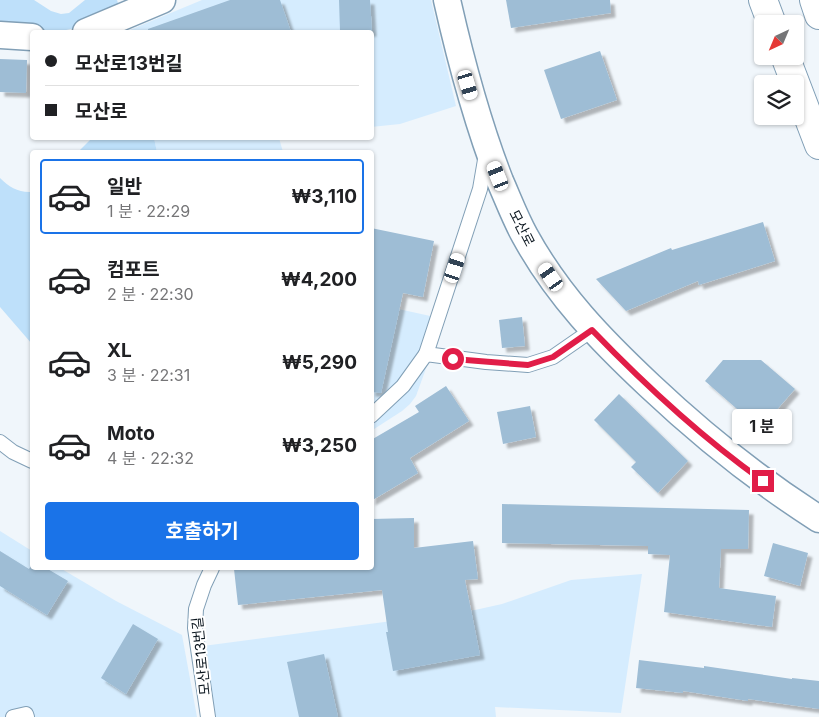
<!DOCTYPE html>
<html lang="ko">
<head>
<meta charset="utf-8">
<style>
  :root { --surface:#fff; --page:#f2f2f2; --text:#202124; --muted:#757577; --line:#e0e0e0; --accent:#1a73e8 }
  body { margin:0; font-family:Inter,"Noto Sans KR",sans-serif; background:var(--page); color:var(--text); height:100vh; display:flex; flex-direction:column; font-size:19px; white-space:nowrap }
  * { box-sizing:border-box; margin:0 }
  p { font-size:16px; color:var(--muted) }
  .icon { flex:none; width:28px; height:28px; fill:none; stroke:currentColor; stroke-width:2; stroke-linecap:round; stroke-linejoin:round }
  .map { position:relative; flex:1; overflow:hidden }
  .details { position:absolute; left:30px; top:150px; width:344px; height:420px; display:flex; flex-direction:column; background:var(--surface); border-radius:5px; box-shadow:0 1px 4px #0004 }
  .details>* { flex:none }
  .banner { position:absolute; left:30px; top:30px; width:344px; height:110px; border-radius:5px; box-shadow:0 1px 4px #0004; display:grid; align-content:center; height:110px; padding:0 15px; background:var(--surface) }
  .needle { width:32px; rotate:224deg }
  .tools { position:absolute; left:754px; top:15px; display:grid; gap:10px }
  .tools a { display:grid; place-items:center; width:50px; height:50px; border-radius:5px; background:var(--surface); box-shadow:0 1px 4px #0004; font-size:25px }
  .end { position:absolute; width:22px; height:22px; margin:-11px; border:6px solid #e11d48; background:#fff; box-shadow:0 0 0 2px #fff }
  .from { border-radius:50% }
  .bubble { position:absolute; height:35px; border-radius:5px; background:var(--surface); box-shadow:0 1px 4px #0004; font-size:16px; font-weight:700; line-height:35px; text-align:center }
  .car { position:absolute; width:15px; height:30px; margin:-15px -8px; border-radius:6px; box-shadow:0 0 4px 1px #0007; background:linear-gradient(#fff 24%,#345 0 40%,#fff 0 76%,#345 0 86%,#fff 0) }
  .banner b { display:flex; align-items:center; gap:18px; height:48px; font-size:19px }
  .banner b+b { border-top:1px solid var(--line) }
  .banner i { width:12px; height:12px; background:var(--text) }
  ul { padding:9px 0 0; list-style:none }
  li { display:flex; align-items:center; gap:15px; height:75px; margin:0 10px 8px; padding:0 5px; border:2px solid transparent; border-radius:5px }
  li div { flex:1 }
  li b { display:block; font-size:19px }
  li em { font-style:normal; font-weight:700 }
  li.selected { border-color:var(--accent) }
  li>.icon { width:45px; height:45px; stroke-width:1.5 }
  .cta { display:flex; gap:10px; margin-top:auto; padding:10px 15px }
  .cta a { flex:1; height:58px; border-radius:5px; background:var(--accent); color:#fff; font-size:20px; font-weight:700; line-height:58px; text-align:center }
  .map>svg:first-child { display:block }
</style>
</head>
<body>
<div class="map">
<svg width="819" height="717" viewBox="0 0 819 717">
  <defs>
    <filter id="shadow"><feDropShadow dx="4.5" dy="4.5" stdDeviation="1" flood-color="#0004"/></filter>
  </defs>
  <rect width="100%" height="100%" fill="#f0f6fb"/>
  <!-- built -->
  <g fill="#d5ecfe">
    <path d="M 202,0 L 431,0 L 456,106 L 400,124 L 371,127 L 371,32 L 125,32 Z"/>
    <path d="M 154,138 L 279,138 L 283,152 L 157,152 Z"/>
    <path d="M 371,303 L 444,319 L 416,396 L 410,404 L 402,411 L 371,431 Z"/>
    <path d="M 0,531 L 32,551 L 32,568 L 60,568 L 116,601 L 182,635 L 197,717 L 0,717 Z"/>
    <path d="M 642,574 L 621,713 L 495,707 L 496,717 L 216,717 L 203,646 L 475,610 L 502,604 L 571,580 Z"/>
  </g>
  <!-- green -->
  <g fill="#bee0fa">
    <path d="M 0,0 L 34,0 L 51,11 L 61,14 L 69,13 L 85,0 L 117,0 L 119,6 C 106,13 92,22 77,27 C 56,35 23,30 0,29 Z"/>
    <path d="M 92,138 L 154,138 L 157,152 L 78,152 Z"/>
    <path d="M 0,178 C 9,187 19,193 32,192 L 32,344 L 0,307 Z"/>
  </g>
  <!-- building -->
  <g fill="#9ebdd5" filter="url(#shadow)">
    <path d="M 230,0 L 280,0 L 291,32 L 148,32 L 148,29 Z"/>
    <path d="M 339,0 L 370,0 L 372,32 L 340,32 Z"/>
    <path d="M 506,0 L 610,0 L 611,13 L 511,28 Z"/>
    <path d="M 600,51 L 617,100 L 561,119 L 544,70 Z"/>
    <path d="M 0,59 L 27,60 L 26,93 L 0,92 Z"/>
    <path d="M 763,222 L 775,261 L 699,285 L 698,281 L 626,311 L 596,279 L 671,248 L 672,250 Z"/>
    <path d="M 371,228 L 434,241 L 423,297 L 403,293 L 381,393 L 371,392 Z"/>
    <path d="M 522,317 L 525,346 L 502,348 L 499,320 Z"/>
    <path d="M 723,360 L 761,360 L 795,389 L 760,429 L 705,381 Z"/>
    <path d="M 446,386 L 469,421 L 410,458 L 418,473 L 371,501 L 371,440 L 419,412 L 415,406 Z"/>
    <path d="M 619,394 L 688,461 L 658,493 L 631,467 L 636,462 L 594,420 Z"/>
    <path d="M 530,406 L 536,437 L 503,444 L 497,412 Z"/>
    <path d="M 502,504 L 749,510 L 748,549 L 721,549 L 719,588 L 776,596 L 772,627 L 664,612 L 670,555 L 648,554 L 648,546 L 502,543 Z"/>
    <path d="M 414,518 L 414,548 L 473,541 L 478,579 L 465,580 L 480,655 L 393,671 L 386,632 L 388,632 L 382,590 L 238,605 L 234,569 L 247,568 L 371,568 L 371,519 Z"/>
    <path d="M 773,543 L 808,553 L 800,586 L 764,576 Z"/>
    <path d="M 0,551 L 29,569 L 32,564 L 32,568 L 46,568 L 68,581 L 47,615 L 0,586 Z"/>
    <path d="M 133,624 L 158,639 L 126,694 L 101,678 Z"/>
    <path d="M 324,654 L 338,717 L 299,717 L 287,662 Z"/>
    <path d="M 639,660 L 704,668 L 704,666 L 792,679 L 792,678 L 819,681 L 819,709 L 748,699 L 748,701 L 683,691 L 683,693 L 636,688 Z"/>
  </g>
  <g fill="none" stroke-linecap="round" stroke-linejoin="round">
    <defs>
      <g id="service">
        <path d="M 426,354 L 480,189 L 486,154"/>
        <path d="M 371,416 L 403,386 L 426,354 L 486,362 L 528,365 L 553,357 L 592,330"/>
        <path d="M 0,442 L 13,452 L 32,461"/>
        <path d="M 13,717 L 26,714 L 27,717"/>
        <path d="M 208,717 L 195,628 L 196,609 L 204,585 L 212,568"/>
      </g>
      <g id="minor">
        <path d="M 447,0 C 461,62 477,122 500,181 C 508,199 515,218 525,236 C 558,296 601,340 650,386 C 703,436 758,480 819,519"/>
        <path d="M 86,32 L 162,0"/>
        <path d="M 0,35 L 32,37"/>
      </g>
      <g id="tertiary">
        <path d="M 763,0 L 772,24"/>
        <path d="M 814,0 L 819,15"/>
        <path d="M 785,56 L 819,145"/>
      </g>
    </defs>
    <!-- service casing -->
    <use href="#service" stroke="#819fb6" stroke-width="16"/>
    <!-- minor casing -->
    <use href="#minor" stroke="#819fb6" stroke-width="29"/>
    <!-- tertiary casing -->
    <use href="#tertiary" stroke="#819fb6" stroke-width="30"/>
    <!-- service -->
    <use href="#service" stroke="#fff" stroke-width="14"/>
    <!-- minor -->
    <use href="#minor" stroke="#fff" stroke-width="26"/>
    <!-- tertiary -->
    <use href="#tertiary" stroke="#fff" stroke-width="28"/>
  </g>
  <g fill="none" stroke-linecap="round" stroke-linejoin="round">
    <!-- route -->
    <path stroke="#e11d48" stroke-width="6" d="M 453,359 L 528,365 L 553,357 L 592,330 C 645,385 701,437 763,481"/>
  </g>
  <g text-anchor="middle" stroke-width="4" stroke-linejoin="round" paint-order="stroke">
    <!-- street labels -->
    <g font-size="14" fill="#08131c" stroke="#fff">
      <text transform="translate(522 228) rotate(63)" y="5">모산로</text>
      <text transform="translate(201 656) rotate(-96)" y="5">모산로13번길</text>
    </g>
  </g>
</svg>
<div class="tools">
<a><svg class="needle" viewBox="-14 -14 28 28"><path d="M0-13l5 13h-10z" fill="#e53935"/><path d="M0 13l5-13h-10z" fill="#757577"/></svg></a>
<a><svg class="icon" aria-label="layers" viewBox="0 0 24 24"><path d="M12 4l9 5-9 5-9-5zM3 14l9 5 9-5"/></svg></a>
</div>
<i class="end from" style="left:453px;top:359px"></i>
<i class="end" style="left:763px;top:481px"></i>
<div class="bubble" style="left:732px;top:409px;width:60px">1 분</div>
<i class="car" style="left:468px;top:85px;rotate:163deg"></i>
<i class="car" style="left:498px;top:176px;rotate:338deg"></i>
<i class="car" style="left:455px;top:268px;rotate:18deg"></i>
<i class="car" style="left:551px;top:277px;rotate:325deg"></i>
<div class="banner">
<b><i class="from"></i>모산로13번길</b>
<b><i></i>모산로</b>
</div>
<section class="details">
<ul>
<li class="selected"><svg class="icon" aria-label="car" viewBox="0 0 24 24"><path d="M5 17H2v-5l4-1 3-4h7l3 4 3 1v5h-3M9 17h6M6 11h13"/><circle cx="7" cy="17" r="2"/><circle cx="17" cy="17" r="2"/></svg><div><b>일반</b><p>1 분 · 22:29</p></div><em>₩3,110</em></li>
<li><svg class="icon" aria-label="car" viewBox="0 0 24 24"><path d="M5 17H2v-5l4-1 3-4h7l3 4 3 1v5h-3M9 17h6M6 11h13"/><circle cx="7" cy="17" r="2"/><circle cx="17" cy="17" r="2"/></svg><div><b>컴포트</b><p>2 분 · 22:30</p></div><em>₩4,200</em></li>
<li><svg class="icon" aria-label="car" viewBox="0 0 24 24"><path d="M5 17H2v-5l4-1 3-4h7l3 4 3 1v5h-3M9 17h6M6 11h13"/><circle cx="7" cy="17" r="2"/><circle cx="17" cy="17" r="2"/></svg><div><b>XL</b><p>3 분 · 22:31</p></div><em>₩5,290</em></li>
<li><svg class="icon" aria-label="car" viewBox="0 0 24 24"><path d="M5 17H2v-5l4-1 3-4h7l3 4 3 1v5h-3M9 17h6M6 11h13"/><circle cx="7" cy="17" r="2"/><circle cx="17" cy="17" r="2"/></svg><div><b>Moto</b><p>4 분 · 22:32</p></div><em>₩3,250</em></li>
</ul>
<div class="cta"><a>호출하기</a></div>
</section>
</div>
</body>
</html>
